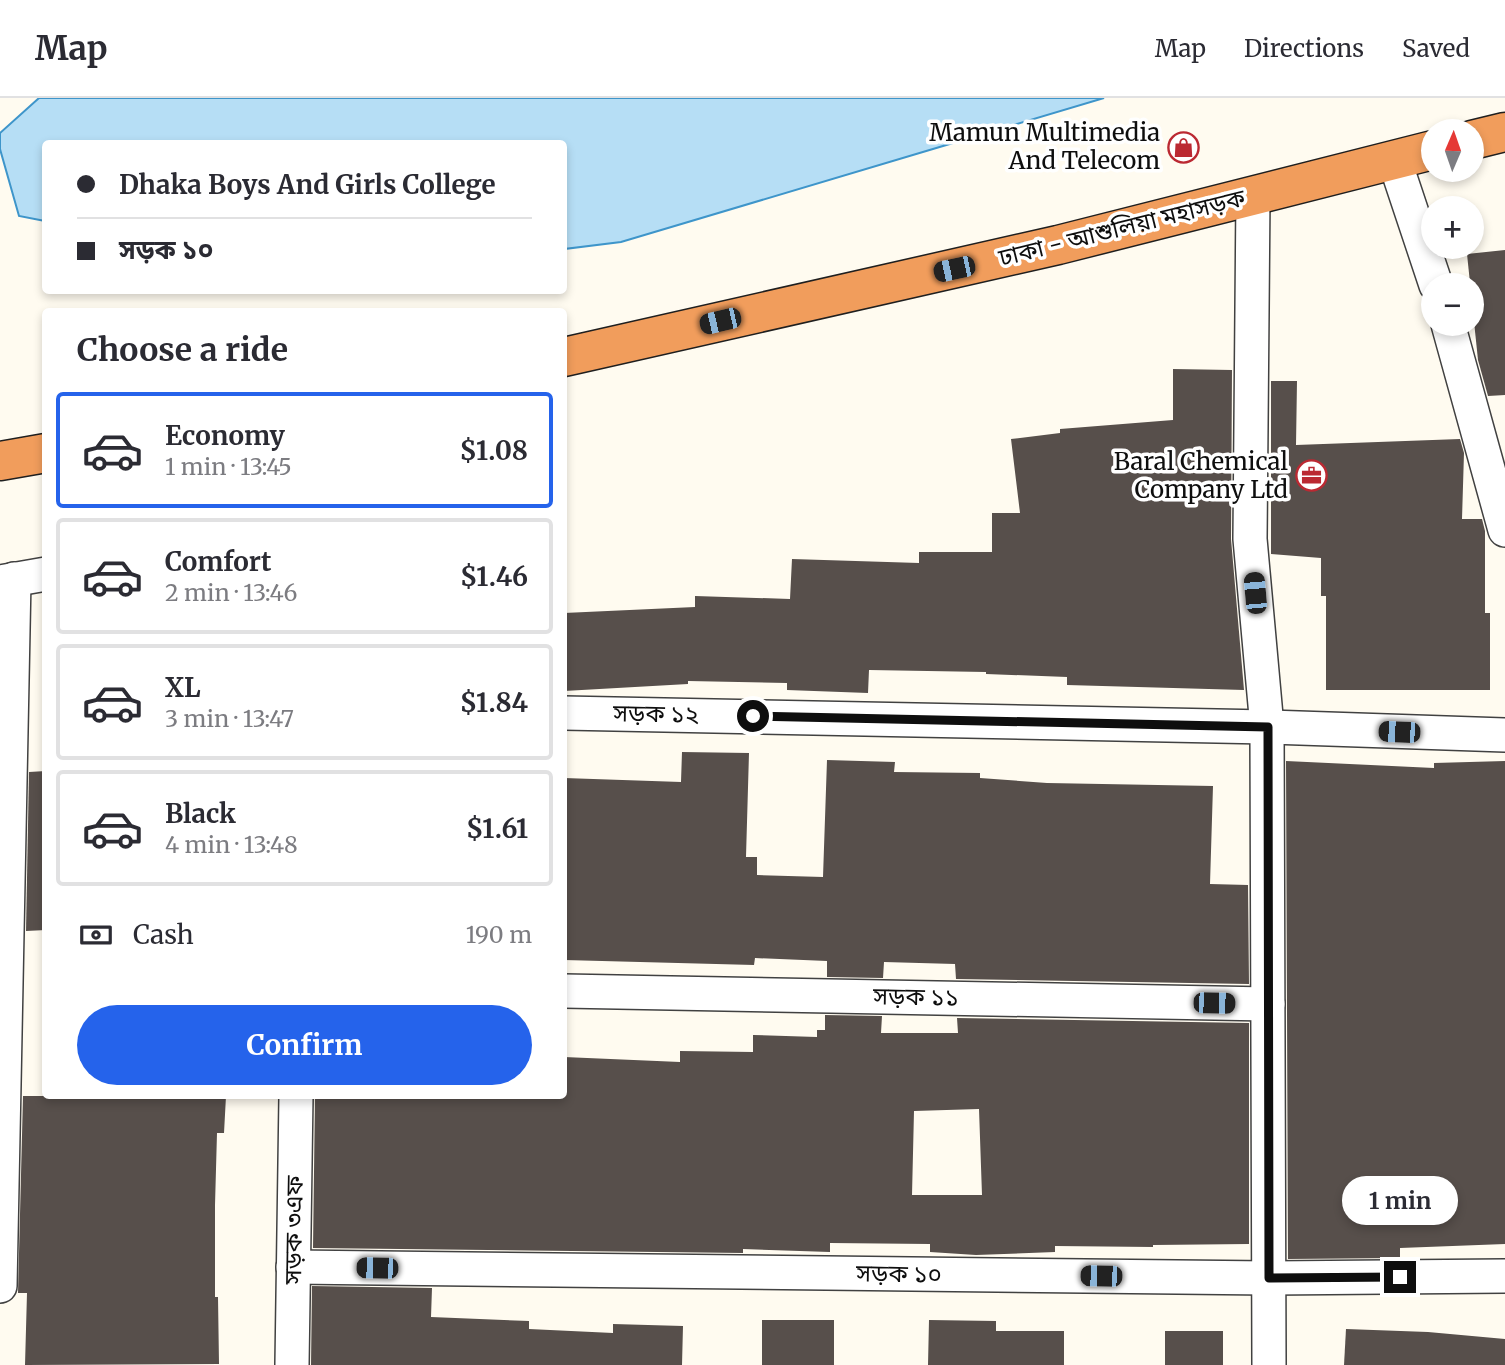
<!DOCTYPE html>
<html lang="en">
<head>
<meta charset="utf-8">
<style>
  :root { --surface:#fff; --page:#f2f2f3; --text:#2b2b33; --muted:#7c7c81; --line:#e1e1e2; --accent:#2563eb }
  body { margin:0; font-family:Merriweather,"Noto Sans Bengali",serif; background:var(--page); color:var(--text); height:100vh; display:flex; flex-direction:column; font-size:26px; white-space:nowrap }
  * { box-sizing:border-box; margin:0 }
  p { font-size:23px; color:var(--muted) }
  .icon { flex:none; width:38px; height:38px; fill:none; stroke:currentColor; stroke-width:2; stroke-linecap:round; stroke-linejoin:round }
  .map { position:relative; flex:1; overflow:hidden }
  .side { position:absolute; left:42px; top:210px; width:525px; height:791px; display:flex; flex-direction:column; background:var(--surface); border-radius:7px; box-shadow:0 4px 10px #0003 }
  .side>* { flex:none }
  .top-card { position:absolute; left:42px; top:42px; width:525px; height:154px; border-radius:7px; box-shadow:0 4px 10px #0003; display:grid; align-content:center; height:154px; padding:0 35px; background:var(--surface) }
  .needle { width:46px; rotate:2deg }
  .buttons { position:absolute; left:1421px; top:21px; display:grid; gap:14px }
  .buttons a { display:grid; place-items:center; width:63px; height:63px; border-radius:50%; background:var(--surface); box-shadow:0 4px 10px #0003; font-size:35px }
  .end { position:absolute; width:32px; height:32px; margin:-16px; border:9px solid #0e0e0e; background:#fff; box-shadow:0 0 0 4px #fff }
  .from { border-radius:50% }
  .bubble { position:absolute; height:49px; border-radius:24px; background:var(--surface); box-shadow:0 4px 10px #0003; font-size:23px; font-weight:700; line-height:49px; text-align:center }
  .car { position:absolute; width:21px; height:42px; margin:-21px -10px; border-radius:9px; box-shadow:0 0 5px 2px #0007; background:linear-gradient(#222 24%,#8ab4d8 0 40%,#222 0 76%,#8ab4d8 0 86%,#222 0) }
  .top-card b { display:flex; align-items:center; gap:24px; height:66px; font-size:26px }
  .top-card b+b { border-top:2px solid var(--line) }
  .top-card i { width:18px; height:18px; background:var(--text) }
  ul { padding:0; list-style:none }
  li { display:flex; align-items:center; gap:21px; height:116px; margin:0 14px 10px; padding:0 21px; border:4px solid var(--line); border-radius:7px }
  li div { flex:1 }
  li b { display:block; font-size:26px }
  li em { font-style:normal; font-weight:700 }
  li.selected { border-color:var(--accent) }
  li>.icon { width:63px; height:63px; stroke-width:1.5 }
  h2 { padding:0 35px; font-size:32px; line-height:84px }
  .pay { display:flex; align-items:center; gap:18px; height:77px; padding:0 35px; font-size:26px }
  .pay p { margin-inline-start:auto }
  .action { display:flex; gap:14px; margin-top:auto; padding:14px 35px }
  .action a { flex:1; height:80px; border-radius:42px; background:var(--accent); color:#fff; font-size:28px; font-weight:700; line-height:80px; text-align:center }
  header { display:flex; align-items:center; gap:42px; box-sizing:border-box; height:98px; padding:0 35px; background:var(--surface); border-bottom:2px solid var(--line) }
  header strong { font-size:33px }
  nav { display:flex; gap:38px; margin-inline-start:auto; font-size:24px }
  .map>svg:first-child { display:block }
</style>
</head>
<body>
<header>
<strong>Map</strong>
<nav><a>Map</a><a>Directions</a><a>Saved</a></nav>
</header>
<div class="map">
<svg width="1505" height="1267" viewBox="0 0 1505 1267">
  <rect width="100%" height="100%" fill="#fffbf0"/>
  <!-- water -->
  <path fill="#b6def5" stroke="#3e95ca" stroke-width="2" d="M 39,0 L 1104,0 L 621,144 L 564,151 L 564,46 L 46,46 L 45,123 L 19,118 L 0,51 L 0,35 Z"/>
  <!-- building -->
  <g fill="#574f4b" fill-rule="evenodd">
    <path d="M 1505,152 L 1505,297 L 1488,298 L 1478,262 L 1467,156 Z"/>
    <path d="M 1173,271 L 1232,272 L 1231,441 L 1244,592 L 1067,587 L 1067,579 L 986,576 L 986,574 L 869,572 L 868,595 L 787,592 L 787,585 L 688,583 L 688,586 L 564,593 L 564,515 L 695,509 L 695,498 L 790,501 L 792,461 L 919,465 L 919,454 L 992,454 L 992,415 L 1020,415 L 1011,341 L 1060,335 L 1060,331 L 1173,322 Z"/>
    <path d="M 1271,283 L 1297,283 L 1296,347 L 1460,341 L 1464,355 L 1462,421 L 1482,421 L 1485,433 L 1485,515 L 1490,515 L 1490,592 L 1326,592 L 1326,498 L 1321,498 L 1321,460 L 1271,456 Z"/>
    <path d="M 682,654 L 749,655 L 746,759 L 757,759 L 757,777 L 823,779 L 827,662 L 895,664 L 894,674 L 980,675 L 980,680 L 1047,685 L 1213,688 L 1210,786 L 1248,787 L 1249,886 L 956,881 L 955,866 L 884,864 L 883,880 L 827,879 L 827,863 L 755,860 L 754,867 L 564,862 L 564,680 L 681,684 Z"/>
    <path d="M 1286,663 L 1434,670 L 1434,665 L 1505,663 L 1505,1146 L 1400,1150 L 1400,1160 L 1288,1161 Z"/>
    <path d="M 46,673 L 46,832 L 26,833 L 29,674 Z"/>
    <path d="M 825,917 L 882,918 L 881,935 L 958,935 L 957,920 L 1249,925 L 1249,1146 L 1153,1147 L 1153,1149 L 1055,1148 L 1055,1154 L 976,1157 L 930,1154 L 930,1146 L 830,1145 L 830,1154 L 743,1151 L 743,1155 L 313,1150 L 315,998 L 564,998 L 564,959 L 680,964 L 680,953 L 753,954 L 753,937 L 817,939 L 817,932 L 825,932 ZM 979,1011 L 982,1097 L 912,1097 L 914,1013 Z"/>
    <path d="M 23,998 L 226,998 L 224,1035 L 217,1035 L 215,1107 L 215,1199 L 218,1199 L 219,1266 L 25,1267 L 27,1195 L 18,1195 Z"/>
    <path d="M 312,1188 L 432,1190 L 431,1219 L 529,1223 L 529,1231 L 613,1235 L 613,1226 L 683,1228 L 682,1267 L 311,1267 Z"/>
    <rect x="762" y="1222" width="72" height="45"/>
    <path d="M 929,1222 L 996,1223 L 996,1233 L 1064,1233 L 1064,1267 L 928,1267 Z"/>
    <path d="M 1346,1231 L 1428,1234 L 1505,1241 L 1505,1267 L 1344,1267 Z"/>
    <rect x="1165" y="1233" width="58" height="34"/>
  </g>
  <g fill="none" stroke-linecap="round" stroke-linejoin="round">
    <defs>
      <g id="street">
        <path d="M 1394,61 L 1436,187"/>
        <path d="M 1253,97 L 1250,441 L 1267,629 L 1269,1267"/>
        <path d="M 1448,226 L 1505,432"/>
        <path d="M 0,484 L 46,476"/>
        <path d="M 564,615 L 1267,629 L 1505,637"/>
        <path d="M 564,893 L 1268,906"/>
        <path d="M 293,1169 L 1269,1180 L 1505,1178"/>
        <path d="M 0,1188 L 14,481"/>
        <path d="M 292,1267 L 296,998"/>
      </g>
      <g id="highway">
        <path d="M 1472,42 L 1505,34"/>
        <path d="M 564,259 L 1058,147 L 1433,52"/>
        <path d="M 0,363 L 46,355"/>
      </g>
    </defs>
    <!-- street casing -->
    <use href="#street" stroke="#414141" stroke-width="36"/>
    <!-- highway casing -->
    <use href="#highway" stroke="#1f1f1f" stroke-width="41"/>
    <!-- street -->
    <use href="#street" stroke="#fff" stroke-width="33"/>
    <!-- highway -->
    <use href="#highway" stroke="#f19d5c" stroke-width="38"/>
  </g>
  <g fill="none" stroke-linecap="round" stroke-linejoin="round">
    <!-- route -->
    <path stroke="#0e0e0e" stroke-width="9" d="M 753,618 L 1268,629 L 1269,1180 L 1400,1179"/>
  </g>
  <!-- icons -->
  <defs>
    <symbol id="shop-ring" viewBox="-11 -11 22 22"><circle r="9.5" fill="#fff" stroke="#bb2932" stroke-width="1.5"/><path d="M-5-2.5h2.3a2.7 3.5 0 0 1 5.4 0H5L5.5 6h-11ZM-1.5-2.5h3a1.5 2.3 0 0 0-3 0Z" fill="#bb2932"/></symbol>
    <symbol id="office-ring" viewBox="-11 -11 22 22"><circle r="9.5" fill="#fff" stroke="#bb2932" stroke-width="1.5"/><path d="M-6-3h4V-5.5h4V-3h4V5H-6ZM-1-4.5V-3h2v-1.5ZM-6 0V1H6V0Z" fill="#bb2932"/></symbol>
  </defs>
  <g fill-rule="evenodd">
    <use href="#shop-ring" x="1166" y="32" width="35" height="35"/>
    <use href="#office-ring" x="1294" y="360" width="35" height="35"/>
  </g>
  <g text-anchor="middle" stroke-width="7" stroke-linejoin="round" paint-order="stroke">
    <!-- poi labels -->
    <g font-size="24" fill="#0e0e0e" stroke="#fff" text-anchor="end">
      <text x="1160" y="43">Mamun Multimedia<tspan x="1160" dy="28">And Telecom</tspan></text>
      <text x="1288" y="372">Baral Chemical<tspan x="1288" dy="28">Company Ltd</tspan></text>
    </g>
    <!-- street labels -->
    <g font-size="24" fill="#0e0e0e" stroke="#fff">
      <text transform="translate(1122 130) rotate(-14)" y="8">ঢাকা - আশুলিয়া মহাসড়ক</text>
      <text transform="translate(656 616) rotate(1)" y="8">সড়ক ১২</text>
      <text transform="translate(916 899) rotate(1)" y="8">সড়ক ১১</text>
      <text transform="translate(294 1132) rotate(-89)" y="8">সড়ক ৩এফ</text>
      <text transform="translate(899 1176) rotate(1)" y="8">সড়ক ১০</text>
    </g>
  </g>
</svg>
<div class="buttons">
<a><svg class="needle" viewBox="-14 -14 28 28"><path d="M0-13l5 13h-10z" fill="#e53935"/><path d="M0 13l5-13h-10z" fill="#7c7c81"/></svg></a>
<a>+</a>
<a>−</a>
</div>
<i class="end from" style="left:753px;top:618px"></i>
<i class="end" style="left:1400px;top:1179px"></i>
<div class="bubble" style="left:1342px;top:1078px;width:116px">1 min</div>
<i class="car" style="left:954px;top:171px;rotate:258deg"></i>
<i class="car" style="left:720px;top:223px;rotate:257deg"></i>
<i class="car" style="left:1255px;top:495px;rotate:355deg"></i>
<i class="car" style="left:1399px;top:634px;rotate:272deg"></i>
<i class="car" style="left:1214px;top:905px;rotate:91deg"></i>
<i class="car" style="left:377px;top:1170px;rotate:271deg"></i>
<i class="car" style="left:1101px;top:1178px;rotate:271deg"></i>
<div class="top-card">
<b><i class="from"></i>Dhaka Boys And Girls College</b>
<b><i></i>সড়ক ১০</b>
</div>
<section class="side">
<h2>Choose a ride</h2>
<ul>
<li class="selected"><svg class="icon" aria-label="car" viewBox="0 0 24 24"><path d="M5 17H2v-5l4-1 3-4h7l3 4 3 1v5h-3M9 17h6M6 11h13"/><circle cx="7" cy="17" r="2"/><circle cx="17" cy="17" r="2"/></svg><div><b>Economy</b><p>1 min · 13:45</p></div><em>$1.08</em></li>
<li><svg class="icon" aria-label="car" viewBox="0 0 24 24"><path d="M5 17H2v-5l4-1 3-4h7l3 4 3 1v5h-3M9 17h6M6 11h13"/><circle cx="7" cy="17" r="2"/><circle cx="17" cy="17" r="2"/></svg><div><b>Comfort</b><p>2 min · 13:46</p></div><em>$1.46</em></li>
<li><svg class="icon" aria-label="car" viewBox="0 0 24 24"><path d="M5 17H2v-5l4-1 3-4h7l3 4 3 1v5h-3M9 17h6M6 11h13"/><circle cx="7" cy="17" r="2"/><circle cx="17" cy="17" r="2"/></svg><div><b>XL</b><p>3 min · 13:47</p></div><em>$1.84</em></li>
<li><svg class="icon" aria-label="car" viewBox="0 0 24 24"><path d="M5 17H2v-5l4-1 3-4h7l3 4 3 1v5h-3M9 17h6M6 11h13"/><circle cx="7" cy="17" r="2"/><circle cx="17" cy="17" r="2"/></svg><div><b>Black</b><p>4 min · 13:48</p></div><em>$1.61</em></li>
</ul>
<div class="pay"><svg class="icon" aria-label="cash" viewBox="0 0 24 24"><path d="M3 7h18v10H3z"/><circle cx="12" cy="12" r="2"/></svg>Cash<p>190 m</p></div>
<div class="action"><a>Confirm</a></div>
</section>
</div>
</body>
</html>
